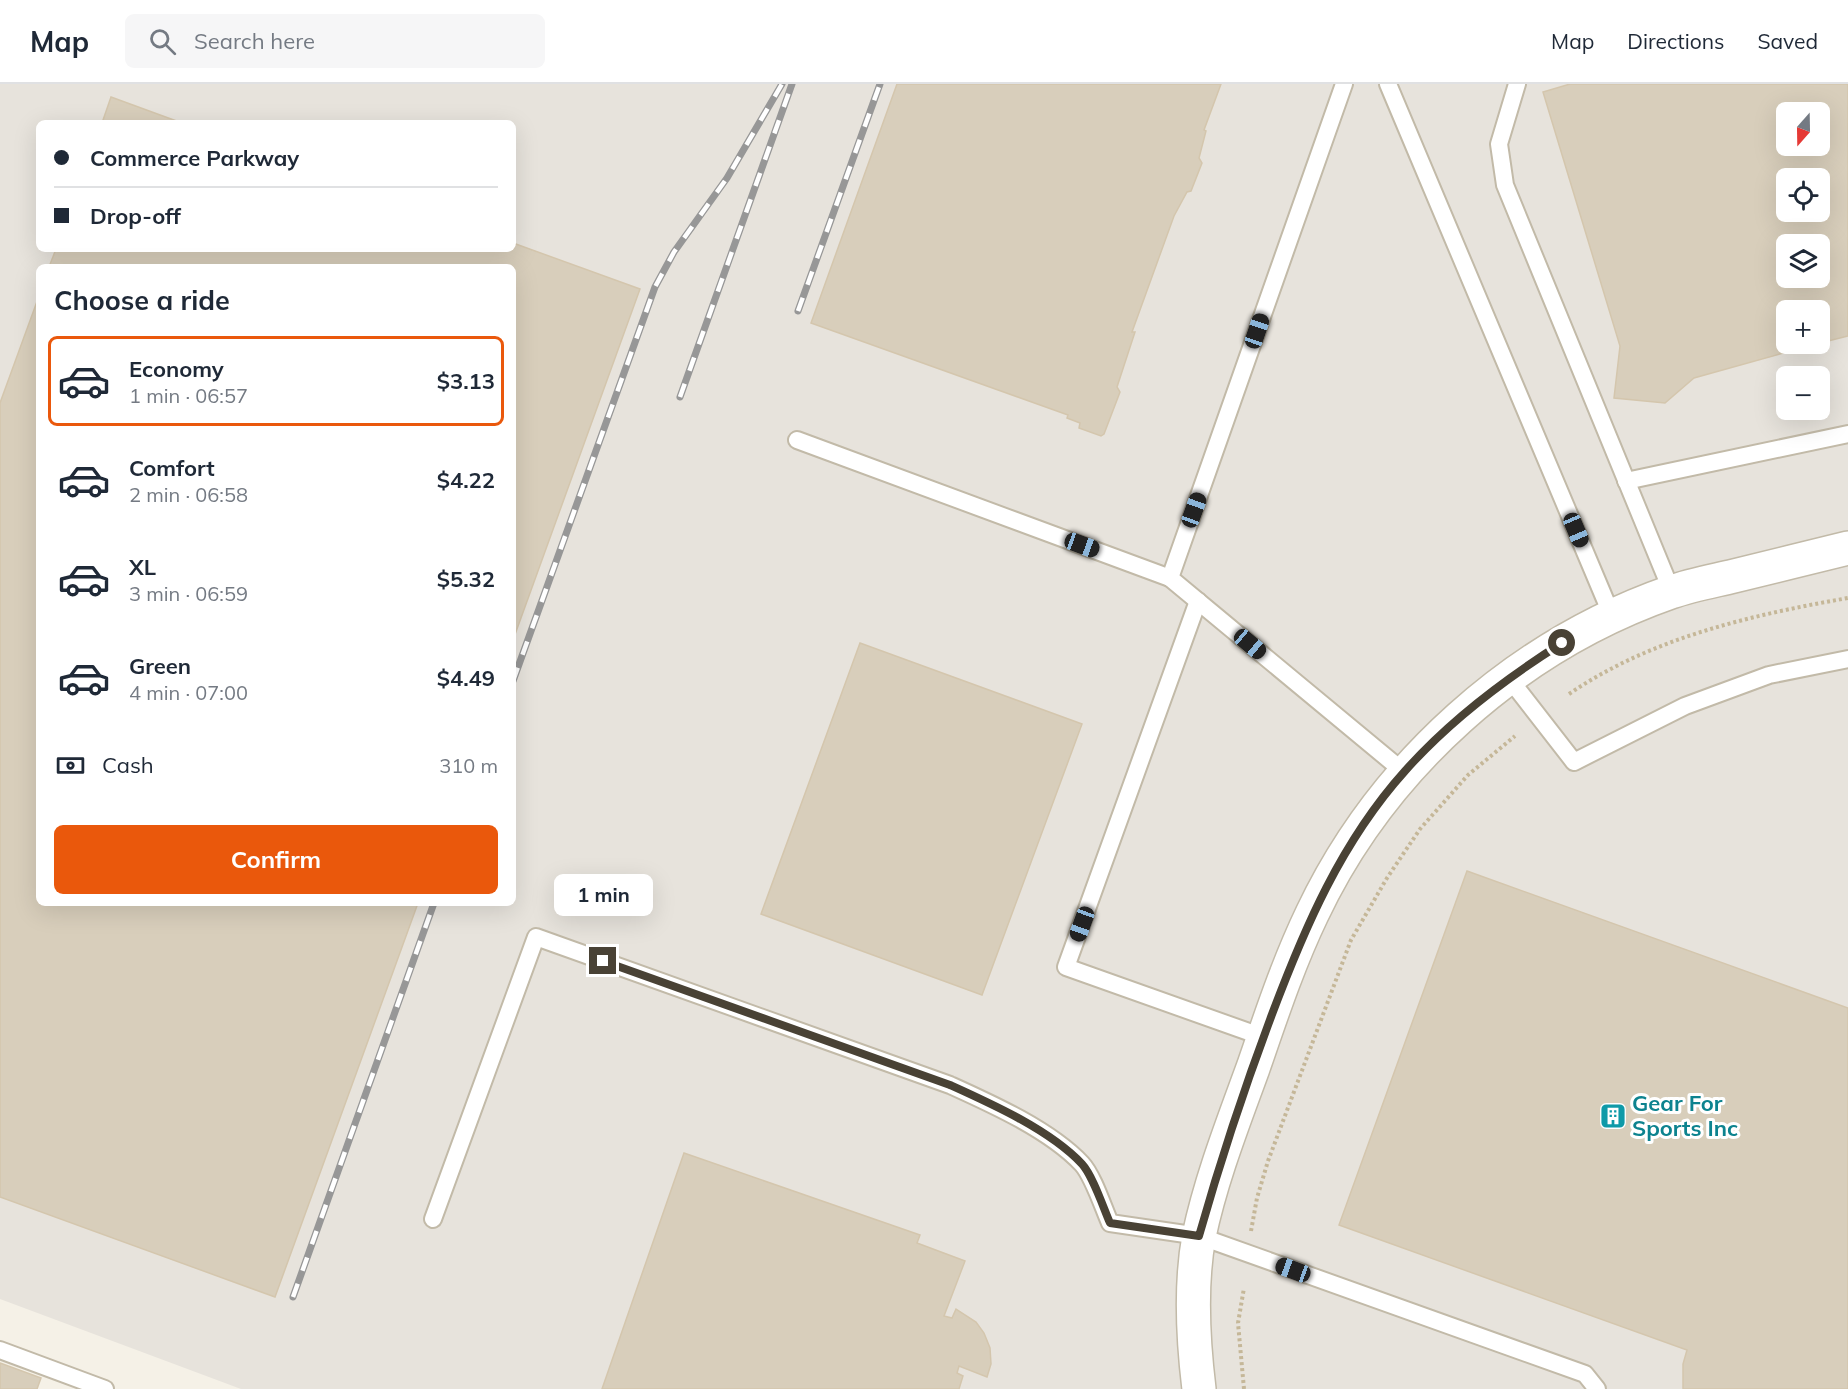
<!DOCTYPE html>
<html lang="en">
<head>
<meta charset="utf-8">
<style>
  :root { --surface:#fff; --page:#f6f6f7; --text:#1f2937; --muted:#747a83; --line:#e0e1e3; --accent:#ea580c }
  body { margin:0; font-family:Mulish,sans-serif; background:var(--page); color:var(--text); height:100vh; display:flex; flex-direction:column; font-size:22px; white-space:nowrap }
  * { box-sizing:border-box; margin:0 }
  p { font-size:20px; color:var(--muted) }
  .icon { flex:none; width:33px; height:33px; fill:none; stroke:currentColor; stroke-width:2; stroke-linecap:round; stroke-linejoin:round }
  .map { position:relative; flex:1; overflow:hidden }
  .details { position:absolute; left:36px; top:180px; width:480px; height:642px; display:flex; flex-direction:column; background:var(--surface); border-radius:9px; box-shadow:0 6px 24px #0002 }
  .details>* { flex:none }
  .guide { position:absolute; left:36px; top:36px; width:480px; height:132px; border-radius:9px; box-shadow:0 6px 24px #0002; display:grid; align-content:center; height:132px; padding:0 18px; background:var(--surface) }
  .needle { width:39px; rotate:200deg }
  .tools { position:absolute; left:1776px; top:18px; display:grid; gap:12px }
  .tools a { display:grid; place-items:center; width:54px; height:54px; border-radius:9px; background:var(--surface); box-shadow:0 6px 24px #0002; font-size:30px }
  .end { position:absolute; width:27px; height:27px; margin:-14px; border:8px solid #494235; background:#fff; box-shadow:0 0 0 3px #fff }
  .from { border-radius:50% }
  .bubble { position:absolute; height:42px; border-radius:9px; background:var(--surface); box-shadow:0 6px 24px #0002; font-size:20px; font-weight:700; line-height:42px; text-align:center }
  .car { position:absolute; width:18px; height:36px; margin:-18px -9px; border-radius:8px; box-shadow:0 0 4px 2px #0007; background:linear-gradient(#222 24%,#8ab4d8 0 40%,#222 0 76%,#8ab4d8 0 86%,#222 0) }
  .guide b { display:flex; align-items:center; gap:21px; height:57px; font-size:22px }
  .guide b+b { border-top:2px solid var(--line) }
  .guide i { width:15px; height:15px; background:var(--text) }
  ul { padding:0; list-style:none }
  li { display:flex; align-items:center; gap:18px; height:90px; margin:0 12px 9px; padding:0 6px; border:3px solid transparent; border-radius:9px }
  li div { flex:1 }
  li b { display:block; font-size:22px }
  li em { font-style:normal; font-weight:700 }
  li.active { border-color:var(--accent) }
  li>.icon { width:54px; height:54px; stroke-width:1.5 }
  h2 { padding:0 18px; font-size:27px; line-height:72px }
  .pay { display:flex; align-items:center; gap:15px; height:66px; padding:0 18px; font-size:22px }
  .pay p { margin-inline-start:auto }
  .primary-button { display:flex; gap:12px; margin-top:auto; padding:12px 18px }
  .primary-button a { flex:1; height:69px; border-radius:9px; background:var(--accent); color:#fff; font-size:24px; font-weight:700; line-height:69px; text-align:center }
  header { display:flex; align-items:center; gap:36px; box-sizing:border-box; height:84px; padding:0 30px; background:var(--surface); border-bottom:2px solid var(--line) }
  header strong { font-size:28px }
  nav { display:flex; gap:33px; margin-inline-start:auto; font-size:21px }
  .search { width:420px; height:54px; background:var(--page); display:flex; align-items:center; gap:15px; box-sizing:border-box; padding:0 21px; border-radius:9px; color:var(--muted); font-size:22px }
  .map>svg:first-child { display:block }
</style>
</head>
<body>
<header>
<strong>Map</strong>
<div class="search"><svg class="icon" aria-label="search" viewBox="0 0 24 24"><circle cx="10" cy="10" r="6"/><path d="M15 15l6 6"/></svg>Search here</div>
<nav><a>Map</a><a>Directions</a><a>Saved</a></nav>
</header>
<div class="map">
<svg width="1848" height="1305" viewBox="0 0 1848 1305">
  <rect width="100%" height="100%" fill="#f5f1e7"/>
  <!-- industrial -->
  <path fill="#e7e3dc" fill-rule="evenodd" d="M 0,0 L 1848,0 L 1848,1305 L 241,1305 L 0,1215 ZM 1786,28 L 1820,28 L 1820,62 L 1786,62 ZM 39,39 L 513,39 L 513,165 L 39,165 ZM 1786,94 L 1820,94 L 1820,128 L 1786,128 ZM 1786,160 L 1820,160 L 1820,194 L 1786,194 ZM 39,183 L 513,183 L 513,819 L 39,819 ZM 1786,226 L 1820,226 L 1820,260 L 1786,260 ZM 1786,292 L 1820,292 L 1820,326 L 1786,326 Z"/>
  <!-- building -->
  <g fill="#d8cebb" stroke="#d4c6ad" stroke-width="1.5" fill-rule="evenodd">
    <path d="M 897,0 L 1221,0 L 1204,46 L 1206,47 L 1199,74 L 1202,79 L 1191,107 L 1187,108 L 1174,132 L 1132,248 L 1135,248 L 1117,303 L 1120,308 L 1104,350 L 1101,352 L 1079,344 L 1080,339 L 1067,334 L 1068,331 L 811,239 Z"/>
    <path d="M 1570,0 L 1848,0 L 1848,252 L 1820,259 L 1820,226 L 1786,226 L 1786,260 L 1816,260 L 1694,294 L 1665,319 L 1614,314 L 1620,262 L 1543,8 ZM 1786,28 L 1820,28 L 1820,62 L 1786,62 ZM 1786,94 L 1820,94 L 1820,128 L 1786,128 ZM 1786,160 L 1820,160 L 1820,194 L 1786,194 Z"/>
    <path d="M 111,13 L 182,39 L 102,39 Z"/>
    <path d="M 513,159 L 640,205 L 513,556 L 513,183 L 49,183 L 56,165 L 513,165 Z"/>
    <path d="M 39,212 L 39,819 L 418,819 L 275,1213 L 0,1113 L 0,319 Z"/>
    <path d="M 860,559 L 1082,640 L 982,911 L 761,830 Z"/>
    <path d="M 1467,787 L 1848,924 L 1848,1305 L 1683,1305 L 1683,1280 L 1687,1266 L 1339,1141 Z"/>
    <path d="M 684,1069 L 920,1151 L 917,1159 L 965,1177 L 944,1232 L 952,1234 L 956,1225 L 976,1238 L 984,1249 L 990,1264 L 991,1280 L 987,1293 L 959,1282 L 957,1289 L 963,1292 L 959,1305 L 602,1305 Z"/>
    <path d="M 0,1279 L 41,1294 L 37,1305 L 0,1305 Z"/>
  </g>
  <g fill="none" stroke-linecap="round" stroke-linejoin="round">
    <defs>
      <g id="lane">
        <path d="M 1344,0 L 1170,494 L 1404,688"/>
        <path d="M 1388,0 L 1612,532"/>
        <path d="M 1517,0 L 1499,60 L 1505,101 L 1672,508"/>
        <path d="M 797,356 L 1170,494"/>
        <path d="M 1626,397 L 1848,350"/>
        <path d="M 1198,517 L 1066,883 L 1263,953"/>
        <path d="M 1508,593 L 1574,678 L 1685,622 L 1769,591 L 1848,575"/>
        <path d="M 433,1135 L 536,853 L 950,1001 C 992,1020 1050,1046 1082,1080 C 1093,1092 1103,1123 1110,1139 L 1199,1152 L 1585,1290 L 1597,1305"/>
        <path d="M 0,1266 L 105,1305"/>
      </g>
      <path id="street" d="M 1199,1305 C 1193,1256 1190,1201 1199,1152 C 1211,1095 1233,1039 1253,984 C 1271,932 1288,880 1312,830 C 1382,682 1516,562 1671,508 C 1691,501 1713,497 1734,492 C 1772,483 1810,473 1848,464"/>
    </defs>
    <!-- lane casing -->
    <use href="#lane" stroke="#c2baa8" stroke-width="20"/>
    <!-- street casing -->
    <use href="#street" stroke="#c2baa8" stroke-width="36"/>
    <!-- path -->
    <g stroke="#c5b798" stroke-width="4" stroke-dasharray="3 3" stroke-linecap="butt">
      <path d="M 1569,610 C 1651,554 1751,531 1848,514"/>
      <path d="M 1251,1147 L 1257,1114 L 1268,1077 L 1351,856 L 1387,794 L 1420,745 L 1468,691 L 1515,652"/>
      <path d="M 1244,1305 L 1238,1239 L 1244,1204"/>
    </g>
    <!-- lane -->
    <use href="#lane" stroke="#fff" stroke-width="16"/>
    <!-- street -->
    <use href="#street" stroke="#fff" stroke-width="33"/>
    <defs>
      <g id="rail">
        <path d="M 798,227 L 880,0"/>
        <path d="M 680,313 L 792,0"/>
        <path d="M 513,597 L 655,203 L 674,168 L 727,94 L 782,0"/>
        <path d="M 293,1213 L 434,819"/>
      </g>
    </defs>
    <!-- rail casing -->
    <use href="#rail" stroke="#979797" stroke-width="7"/>
    <!-- rail -->
    <use href="#rail" stroke="#fff" stroke-width="4.5" stroke-dasharray="14" stroke-linecap="butt"/>
  </g>
  <g fill="none" stroke-linecap="round" stroke-linejoin="round">
    <!-- route -->
    <path stroke="#494235" stroke-width="8" d="M 603,877 L 950,1001 C 992,1020 1050,1046 1082,1080 C 1093,1092 1103,1123 1110,1139 L 1199,1152 C 1220,1078 1244,1005 1271,933 C 1304,845 1341,758 1405,687 C 1450,636 1505,595 1562,559"/>
  </g>
  <!-- icons -->
  <defs>
    <symbol id="building-square" viewBox="-11 -11 22 22"><rect x="-9" y="-9" width="18" height="18" rx="4" fill="#0f9aa8" stroke="#fff"/><path d="M-4-6H4V6H1V3H-1V6H-4ZM-2.5-4.3h1.7v1.8h-1.7ZM.8-4.3h1.7v1.8H.8ZM-2.5-1h1.7V.8h-1.7ZM.8-1h1.7V.8H.8Z" fill="#fff"/></symbol>
  </defs>
  <g fill-rule="evenodd">
    <use href="#building-square" x="1598" y="1017" width="30" height="30"/>
  </g>
  <g text-anchor="middle" stroke-width="6" stroke-linejoin="round" paint-order="stroke">
    <!-- culture labels -->
    <g font-size="22" font-weight="bold" fill="#0d838f" stroke="#fff" text-anchor="start">
      <text x="1632" y="1027">Gear For<tspan x="1632" dy="25">Sports Inc</tspan></text>
    </g>
  </g>
</svg>
<div class="tools">
<a><svg class="needle" viewBox="-14 -14 28 28"><path d="M0-13l5 13h-10z" fill="#e53935"/><path d="M0 13l5-13h-10z" fill="#747a83"/></svg></a>
<a><svg class="icon" aria-label="locate" viewBox="0 0 24 24"><circle cx="12" cy="12" r="6"/><path d="M12 2v4M12 18v4M2 12h4M18 12h4"/></svg></a>
<a><svg class="icon" aria-label="layers" viewBox="0 0 24 24"><path d="M12 4l9 5-9 5-9-5zM3 14l9 5 9-5"/></svg></a>
<a>+</a>
<a>−</a>
</div>
<i class="end from" style="left:1562px;top:559px"></i>
<i class="end" style="left:603px;top:877px"></i>
<div class="bubble" style="left:554px;top:790px;width:99px">1 min</div>
<i class="car" style="left:1257px;top:247px;rotate:19deg"></i>
<i class="car" style="left:1194px;top:426px;rotate:20deg"></i>
<i class="car" style="left:1576px;top:446px;rotate:157deg"></i>
<i class="car" style="left:1082px;top:461px;rotate:110deg"></i>
<i class="car" style="left:1250px;top:560px;rotate:130deg"></i>
<i class="car" style="left:1082px;top:840px;rotate:200deg"></i>
<i class="car" style="left:1293px;top:1186px;rotate:290deg"></i>
<div class="guide">
<b><i class="from"></i>Commerce Parkway</b>
<b><i></i>Drop-off</b>
</div>
<section class="details">
<h2>Choose a ride</h2>
<ul>
<li class="active"><svg class="icon" aria-label="car" viewBox="0 0 24 24"><path d="M5 17H2v-5l4-1 3-4h7l3 4 3 1v5h-3M9 17h6M6 11h13"/><circle cx="7" cy="17" r="2"/><circle cx="17" cy="17" r="2"/></svg><div><b>Economy</b><p>1 min · 06:57</p></div><em>$3.13</em></li>
<li><svg class="icon" aria-label="car" viewBox="0 0 24 24"><path d="M5 17H2v-5l4-1 3-4h7l3 4 3 1v5h-3M9 17h6M6 11h13"/><circle cx="7" cy="17" r="2"/><circle cx="17" cy="17" r="2"/></svg><div><b>Comfort</b><p>2 min · 06:58</p></div><em>$4.22</em></li>
<li><svg class="icon" aria-label="car" viewBox="0 0 24 24"><path d="M5 17H2v-5l4-1 3-4h7l3 4 3 1v5h-3M9 17h6M6 11h13"/><circle cx="7" cy="17" r="2"/><circle cx="17" cy="17" r="2"/></svg><div><b>XL</b><p>3 min · 06:59</p></div><em>$5.32</em></li>
<li><svg class="icon" aria-label="car" viewBox="0 0 24 24"><path d="M5 17H2v-5l4-1 3-4h7l3 4 3 1v5h-3M9 17h6M6 11h13"/><circle cx="7" cy="17" r="2"/><circle cx="17" cy="17" r="2"/></svg><div><b>Green</b><p>4 min · 07:00</p></div><em>$4.49</em></li>
</ul>
<div class="pay"><svg class="icon" aria-label="cash" viewBox="0 0 24 24"><path d="M3 7h18v10H3z"/><circle cx="12" cy="12" r="2"/></svg>Cash<p>310 m</p></div>
<div class="primary-button"><a>Confirm</a></div>
</section>
</div>
</body>
</html>
